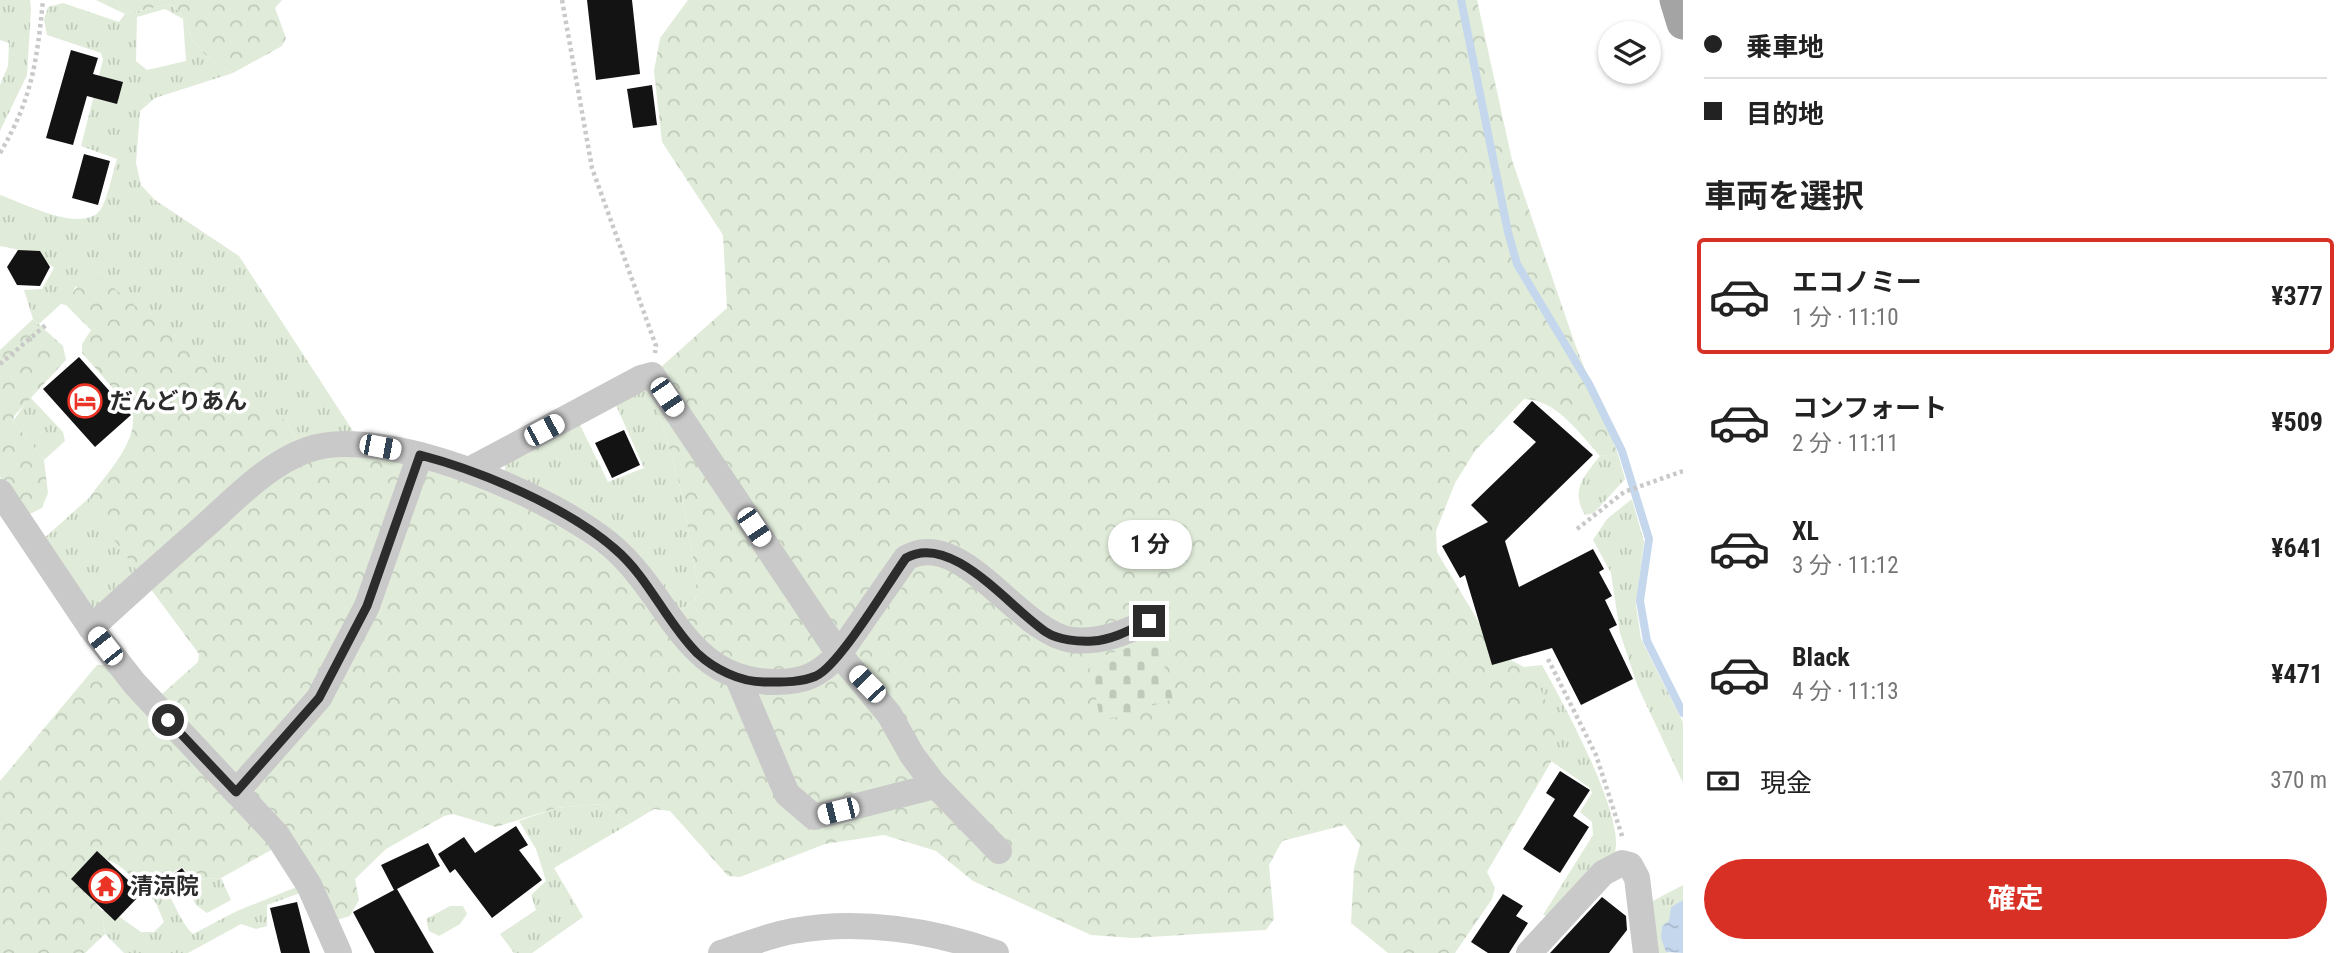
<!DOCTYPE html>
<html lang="ja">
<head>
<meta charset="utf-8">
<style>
  :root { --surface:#fff; --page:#f6f6f6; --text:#222; --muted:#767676; --line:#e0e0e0; --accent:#d93025 }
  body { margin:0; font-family:"Roboto Condensed","Noto Sans JP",sans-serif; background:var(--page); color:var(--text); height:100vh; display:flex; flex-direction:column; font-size:26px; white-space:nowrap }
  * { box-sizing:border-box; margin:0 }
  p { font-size:23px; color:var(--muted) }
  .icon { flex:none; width:38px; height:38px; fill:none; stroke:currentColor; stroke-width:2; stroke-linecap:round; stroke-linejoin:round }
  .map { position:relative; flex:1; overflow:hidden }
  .drawer { display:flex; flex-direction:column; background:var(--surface); width:665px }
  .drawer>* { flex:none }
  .guide { display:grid; align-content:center; height:154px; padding:0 21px; background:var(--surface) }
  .controls { position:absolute; left:1598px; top:21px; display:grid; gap:14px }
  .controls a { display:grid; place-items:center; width:63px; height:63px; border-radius:50%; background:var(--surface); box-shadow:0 2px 5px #0004; font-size:35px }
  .end { position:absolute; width:32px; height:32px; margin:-16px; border:9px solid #2c2c2c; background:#fff; box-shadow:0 0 0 4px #fff }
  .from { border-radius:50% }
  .bubble { position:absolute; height:49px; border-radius:24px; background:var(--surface); box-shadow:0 2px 5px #0004; font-size:23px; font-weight:700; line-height:49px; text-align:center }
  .car { position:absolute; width:21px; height:42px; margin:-21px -10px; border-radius:9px; box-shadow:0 0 5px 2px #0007; background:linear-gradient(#fff 24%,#345 0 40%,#fff 0 76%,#345 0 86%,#fff 0) }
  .guide b { display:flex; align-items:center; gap:24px; height:66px; font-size:26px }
  .guide b+b { border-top:2px solid var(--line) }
  .guide i { width:18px; height:18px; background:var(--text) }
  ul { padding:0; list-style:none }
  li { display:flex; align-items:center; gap:21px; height:116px; margin:0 14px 10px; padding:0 7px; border:4px solid transparent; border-radius:7px }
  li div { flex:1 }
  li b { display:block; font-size:26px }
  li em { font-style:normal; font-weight:700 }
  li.on { border-color:var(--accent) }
  li>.icon { width:63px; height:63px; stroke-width:1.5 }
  h2 { padding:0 21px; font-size:32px; line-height:84px }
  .pay { display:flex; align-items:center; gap:18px; height:77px; padding:0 21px; font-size:26px }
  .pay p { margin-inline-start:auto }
  .button { display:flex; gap:14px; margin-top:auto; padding:14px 21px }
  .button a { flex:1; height:80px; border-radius:42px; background:var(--accent); color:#fff; font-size:28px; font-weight:700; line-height:80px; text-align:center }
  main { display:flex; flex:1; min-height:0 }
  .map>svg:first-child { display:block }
</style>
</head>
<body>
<main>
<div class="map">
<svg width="1683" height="953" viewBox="0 0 1683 953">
  <defs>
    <pattern id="grass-tufts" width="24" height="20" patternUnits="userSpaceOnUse" patternTransform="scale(1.75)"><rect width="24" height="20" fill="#e0ebd9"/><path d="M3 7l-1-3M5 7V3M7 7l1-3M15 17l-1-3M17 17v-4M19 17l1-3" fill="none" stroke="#c0caba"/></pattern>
    <pattern id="forest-crowns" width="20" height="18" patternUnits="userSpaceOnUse" patternTransform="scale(1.75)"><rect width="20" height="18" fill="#e0ebd9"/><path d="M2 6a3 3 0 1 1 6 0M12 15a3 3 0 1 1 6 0" fill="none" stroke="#c0caba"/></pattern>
    <pattern id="cemetery-stones" width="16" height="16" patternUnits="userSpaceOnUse" patternTransform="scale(1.75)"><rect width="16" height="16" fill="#e0ebd9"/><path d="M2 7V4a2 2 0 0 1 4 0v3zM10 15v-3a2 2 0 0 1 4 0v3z" fill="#c0caba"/></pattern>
    <pattern id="water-ripples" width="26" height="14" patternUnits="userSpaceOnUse" patternTransform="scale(1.75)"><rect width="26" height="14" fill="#c4d7ec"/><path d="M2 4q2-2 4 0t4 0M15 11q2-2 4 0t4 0" fill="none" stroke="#a9b9cb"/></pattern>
  </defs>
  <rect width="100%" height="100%" fill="#fff"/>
  <!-- grass -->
  <g fill="url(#grass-tufts)" fill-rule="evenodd">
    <path d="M 0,0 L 30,0 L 31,9 L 27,75 L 0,131 L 0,85 L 8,66 L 9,43 L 0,40 Z"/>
    <path d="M 96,0 L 116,0 L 125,14 L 170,4 C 187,17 182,19 191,36 C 200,54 216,64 233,73 L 155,98 L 140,111 L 136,163 L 141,185 L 155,200 L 239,256 L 353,431 L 324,433 L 297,442 L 288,422 L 76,286 L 66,305 L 61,304 L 39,324 L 33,319 L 24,290 L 42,289 L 54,268 L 35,253 L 0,246 L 0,195 C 21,202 87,237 102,207 C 109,193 112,175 117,159 L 81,146 L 103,60 L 101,53 L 47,35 L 44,20 L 48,7 L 63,3 L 119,22 L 125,14 ZM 165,9 L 183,19 L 186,61 L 147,70 L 136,61 L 137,17 Z"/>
    <path d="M 651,384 L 682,494 L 698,587 L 695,601 L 677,612 L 505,474 L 505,464 L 579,423 L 608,482 L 644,468 L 615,403 Z"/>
    <path d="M 30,397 L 63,432 L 65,441 L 44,460 L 13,421 Z"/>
    <path d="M 1618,454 L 1625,479 L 1594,513 L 1585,515 C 1570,490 1584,476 1600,456 Z"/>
    <path d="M 89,498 L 90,506 L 139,573 L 97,609 L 90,609 L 42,540 Z"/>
    <path d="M 1632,499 L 1644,542 L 1636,605 L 1641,639 L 1683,722 L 1683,783 L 1638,687 L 1620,633 L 1611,573 L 1593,540 L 1607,519 Z"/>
    <path d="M 1542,665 C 1560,697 1629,822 1614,855 C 1605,875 1571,900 1554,917 L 1543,915 L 1593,835 L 1592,822 L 1580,812 L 1592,793 L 1590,788 L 1551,761 L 1555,755 L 1535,677 L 1524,667 Z"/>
    <path d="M 599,804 L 631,823 L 554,868 L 583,917 L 532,953 L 514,953 L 500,934 L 536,910 L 531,895 L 546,881 L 536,849 L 519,821 L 556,808 Z"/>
    <path d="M 221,878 L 231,900 L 207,913 L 196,905 L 190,893 L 197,886 L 194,880 Z"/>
    <path d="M 161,880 C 172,897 180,922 193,934 L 237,911 L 299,886 L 303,892 L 267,905 L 267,926 L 256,929 L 241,924 L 188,953 L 124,953 L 105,934 L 102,911 L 110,910 L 141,932 L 154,932 L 164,922 L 156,903 L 137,882 Z"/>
    <path d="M 1683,885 L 1683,900 L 1671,907 L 1666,952 L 1671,953 L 1653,953 L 1649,903 Z"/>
    <path d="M 450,906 L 463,906 L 467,914 L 460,924 L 439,936 L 429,931 L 426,919 Z"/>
  </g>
  <!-- forest -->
  <g fill="url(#forest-crowns)">
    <path d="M 116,0 L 282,0 L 275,8 L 286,38 L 282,46 L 233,73 C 216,64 200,54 191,36 C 182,19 187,17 170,4 L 125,14 Z"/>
    <path d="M 688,0 L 1477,0 L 1512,160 L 1575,344 L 1618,454 L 1600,456 C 1580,434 1556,399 1524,399 L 1475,451 L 1455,483 L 1436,531 L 1437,552 L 1497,653 L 1524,667 L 1535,676 L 1559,733 L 1555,755 L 1487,872 L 1495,888 L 1492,899 L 1455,953 L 1388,953 L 1351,923 L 1354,868 L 1360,845 L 1345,825 L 1282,841 L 1269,865 L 1274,919 L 1266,930 L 1133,938 L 1091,935 L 973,881 L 936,851 L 884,835 L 825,844 L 740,877 L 728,876 L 670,811 L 654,809 L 631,823 L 599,804 L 556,808 L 496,827 L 453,814 L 444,816 L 386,849 L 355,879 L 359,900 L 350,916 L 337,920 L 162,694 L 198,662 L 199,654 L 89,506 L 89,498 C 105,475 140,441 132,410 L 82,353 L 82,344 L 91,330 L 66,305 C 75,287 81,277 102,278 L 212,371 L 288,422 L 297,442 L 295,465 L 359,450 L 439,467 L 538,507 L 677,612 L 695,601 L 698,587 L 682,494 L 651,384 L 661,367 L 727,308 L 723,235 L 662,142 L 654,71 L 660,38 Z"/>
    <path d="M 33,319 L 63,346 L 66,360 L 14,416 L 13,421 L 44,460 L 48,493 L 42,508 L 26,516 L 0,477 L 0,350 Z"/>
    <path d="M 97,665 L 110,665 L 273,849 L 221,878 L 194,880 L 182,867 C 126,904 141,866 98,857 L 77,879 L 102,911 L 105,934 L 85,953 L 0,953 L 0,781 Z"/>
  </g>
  <!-- cemetery -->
  <path fill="url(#cemetery-stones)" d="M 1157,638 L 1173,699 L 1101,722 L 1088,661 Z"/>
  <!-- water -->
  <path fill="url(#water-ripples)" d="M 1683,900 L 1683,953 L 1666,952 L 1661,938 L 1662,926 L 1669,921 L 1671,907 Z"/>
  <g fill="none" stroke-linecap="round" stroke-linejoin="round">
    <!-- stream -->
    <path stroke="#c4d7ec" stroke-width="8" d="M 1461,0 L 1508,232 L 1517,264 L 1589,384 L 1622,451 L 1649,539 L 1640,601 L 1647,641 L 1683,713"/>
  </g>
  <!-- building -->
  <g fill="#131313">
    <path d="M 587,0 L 632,0 L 640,74 L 596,80 Z"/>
    <path d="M 71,50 L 98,58 L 93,74 L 123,82 L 117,104 L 87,96 L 73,145 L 46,138 Z"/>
    <path d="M 652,85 L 657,125 L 633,128 L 627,89 Z"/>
    <path d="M 84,154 L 110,161 L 98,205 L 72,198 Z"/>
    <path d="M 18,250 L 40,251 L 50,267 L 40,286 L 17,285 L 7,267 Z"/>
    <path d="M 79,357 L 131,415 L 95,447 L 43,389 Z"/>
    <path d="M 1532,401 L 1593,455 L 1505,541 L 1519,587 L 1593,549 L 1604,569 L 1599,572 L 1612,596 L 1605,600 L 1617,625 L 1609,629 L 1633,679 L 1581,705 L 1552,648 L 1492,665 L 1465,575 L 1460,578 L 1442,546 L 1488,522 L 1471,505 L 1536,442 L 1513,422 Z"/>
    <path d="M 624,430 L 640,465 L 612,478 L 595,443 Z"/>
    <path d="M 1560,771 L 1590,790 L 1573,816 L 1589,827 L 1560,873 L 1523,849 L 1555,799 L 1546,793 Z"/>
    <path d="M 516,826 L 528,845 L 519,850 L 542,880 L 492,918 L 455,869 L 450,873 L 438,854 L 464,837 L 475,853 Z"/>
    <path d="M 428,843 L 440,866 L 397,889 L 434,953 L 375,953 L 353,912 L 394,890 L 381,865 Z"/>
    <path d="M 97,851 L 142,893 L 115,921 L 71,879 Z"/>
    <path d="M 182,868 L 194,885 L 176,898 L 164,881 Z"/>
    <path d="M 1503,894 L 1523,906 L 1516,916 L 1528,923 L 1509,953 L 1488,953 L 1471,942 Z"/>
    <path d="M 1602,897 L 1626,916 L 1627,930 L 1609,953 L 1550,953 Z"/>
    <path d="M 297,902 L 310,953 L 281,953 L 270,908 Z"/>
  </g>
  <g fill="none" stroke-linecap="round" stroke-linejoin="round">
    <!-- path -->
    <g stroke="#c9c9c9" stroke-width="4.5" stroke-dasharray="3.5 3.5" stroke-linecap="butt">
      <path d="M 562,0 L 592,168 L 656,346 L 655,353"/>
      <path d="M 0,153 C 32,99 37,61 43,0"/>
      <path d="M 0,364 L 47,324"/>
      <path d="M 1577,529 L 1624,492 L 1683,471"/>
      <path d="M 1548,659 L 1596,755 L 1623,839"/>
    </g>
    <!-- minor -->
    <g stroke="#c9c9c9" stroke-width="26">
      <path d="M 0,492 L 91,628 L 135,684 L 277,835 L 309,885 L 339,953"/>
      <path d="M 91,628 C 129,593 167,559 206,525 C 236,498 268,464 307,450 C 382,422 559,498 616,550 C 671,600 687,682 775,682 C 805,682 819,675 839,654 L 652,375 L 641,378 L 471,469"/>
      <path d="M 737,676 L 787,794 L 814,817 L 935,786"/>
      <path d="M 236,792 L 319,698 L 367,606 L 420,455"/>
      <path d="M 999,851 L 933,783 L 912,755 L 889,714 L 839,654 L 906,558 C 962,526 1018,633 1072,640 C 1099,643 1125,633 1149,621"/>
      <path d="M 721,953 C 744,946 769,935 793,931 C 860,919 933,930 996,953"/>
      <path d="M 1529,953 L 1603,873 L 1622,863 L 1630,865 L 1637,878 L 1646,953"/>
    </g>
    <!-- major -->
    <path stroke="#a4a4a4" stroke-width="33" d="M 1676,0 L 1683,23"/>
  </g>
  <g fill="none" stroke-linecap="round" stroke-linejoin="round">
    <!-- route -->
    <path stroke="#2c2c2c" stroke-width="9" d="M 168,720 L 236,792 L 319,698 L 367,606 L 420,455 C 481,471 567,507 615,549 C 649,578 666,622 697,653 C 714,669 740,682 764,682 C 782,682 799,683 816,676 C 840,665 888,583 906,558 C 952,532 1010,608 1046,632 C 1058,640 1079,642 1093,641 C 1112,640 1132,629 1149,621"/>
  </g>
  <!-- icons -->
  <defs>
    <symbol id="hotel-ring" viewBox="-11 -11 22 22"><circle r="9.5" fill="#fff" stroke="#eb3326" stroke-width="1.5"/><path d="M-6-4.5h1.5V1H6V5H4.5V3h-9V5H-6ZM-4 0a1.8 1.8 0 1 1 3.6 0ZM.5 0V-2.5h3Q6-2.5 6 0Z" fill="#eb3326"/></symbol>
    <symbol id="temple-ring" viewBox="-11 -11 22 22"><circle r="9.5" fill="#fff" stroke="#eb3326" stroke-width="1.5"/><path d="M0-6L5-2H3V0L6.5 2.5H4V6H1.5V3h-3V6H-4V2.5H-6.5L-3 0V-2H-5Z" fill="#eb3326"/></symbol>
  </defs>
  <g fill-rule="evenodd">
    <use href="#hotel-ring" x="66" y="382" width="38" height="38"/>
    <use href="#temple-ring" x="87" y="867" width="38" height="38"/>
  </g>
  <g text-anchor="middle" stroke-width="7" stroke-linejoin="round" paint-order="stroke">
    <!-- poi labels -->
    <g font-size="23" font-weight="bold" fill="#2c2c2c" stroke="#fff" text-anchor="start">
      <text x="110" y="409">だんどりあん</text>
      <text x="130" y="894">清涼院</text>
    </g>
  </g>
</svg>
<div class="controls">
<a><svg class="icon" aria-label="layers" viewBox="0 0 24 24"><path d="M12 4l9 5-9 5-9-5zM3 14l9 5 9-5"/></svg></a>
</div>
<i class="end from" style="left:168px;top:720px"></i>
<i class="end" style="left:1149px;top:621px"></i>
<div class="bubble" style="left:1108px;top:520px;width:84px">1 分</div>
<i class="car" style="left:667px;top:397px;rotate:146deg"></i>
<i class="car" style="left:544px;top:430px;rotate:62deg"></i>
<i class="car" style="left:380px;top:447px;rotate:101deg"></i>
<i class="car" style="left:754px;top:527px;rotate:146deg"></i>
<i class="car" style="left:105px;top:646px;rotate:322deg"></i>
<i class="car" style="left:867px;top:684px;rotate:316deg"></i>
<i class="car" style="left:838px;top:811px;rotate:256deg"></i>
</div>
<section class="drawer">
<div class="guide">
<b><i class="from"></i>乗車地</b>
<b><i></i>目的地</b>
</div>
<h2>車両を選択</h2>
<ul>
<li class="on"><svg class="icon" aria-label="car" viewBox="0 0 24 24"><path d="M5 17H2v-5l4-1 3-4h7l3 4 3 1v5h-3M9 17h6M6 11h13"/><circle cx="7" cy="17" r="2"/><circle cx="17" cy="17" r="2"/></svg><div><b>エコノミー</b><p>1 分 · 11:10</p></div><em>¥377</em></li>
<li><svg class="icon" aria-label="car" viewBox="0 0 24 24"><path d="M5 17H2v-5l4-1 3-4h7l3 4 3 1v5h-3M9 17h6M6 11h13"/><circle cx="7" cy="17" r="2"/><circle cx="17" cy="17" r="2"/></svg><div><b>コンフォート</b><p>2 分 · 11:11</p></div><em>¥509</em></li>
<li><svg class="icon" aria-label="car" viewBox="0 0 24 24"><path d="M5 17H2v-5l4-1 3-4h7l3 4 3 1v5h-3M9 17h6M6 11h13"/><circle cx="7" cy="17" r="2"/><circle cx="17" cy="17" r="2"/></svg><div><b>XL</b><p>3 分 · 11:12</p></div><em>¥641</em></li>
<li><svg class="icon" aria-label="car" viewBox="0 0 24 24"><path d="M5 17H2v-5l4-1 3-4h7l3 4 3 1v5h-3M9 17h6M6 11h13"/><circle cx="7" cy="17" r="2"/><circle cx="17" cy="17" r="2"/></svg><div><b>Black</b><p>4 分 · 11:13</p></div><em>¥471</em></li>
</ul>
<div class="pay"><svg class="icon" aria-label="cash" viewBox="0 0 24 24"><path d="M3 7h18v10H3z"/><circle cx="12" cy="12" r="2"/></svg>現金<p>370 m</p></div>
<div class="button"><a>確定</a></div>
</section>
</main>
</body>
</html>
